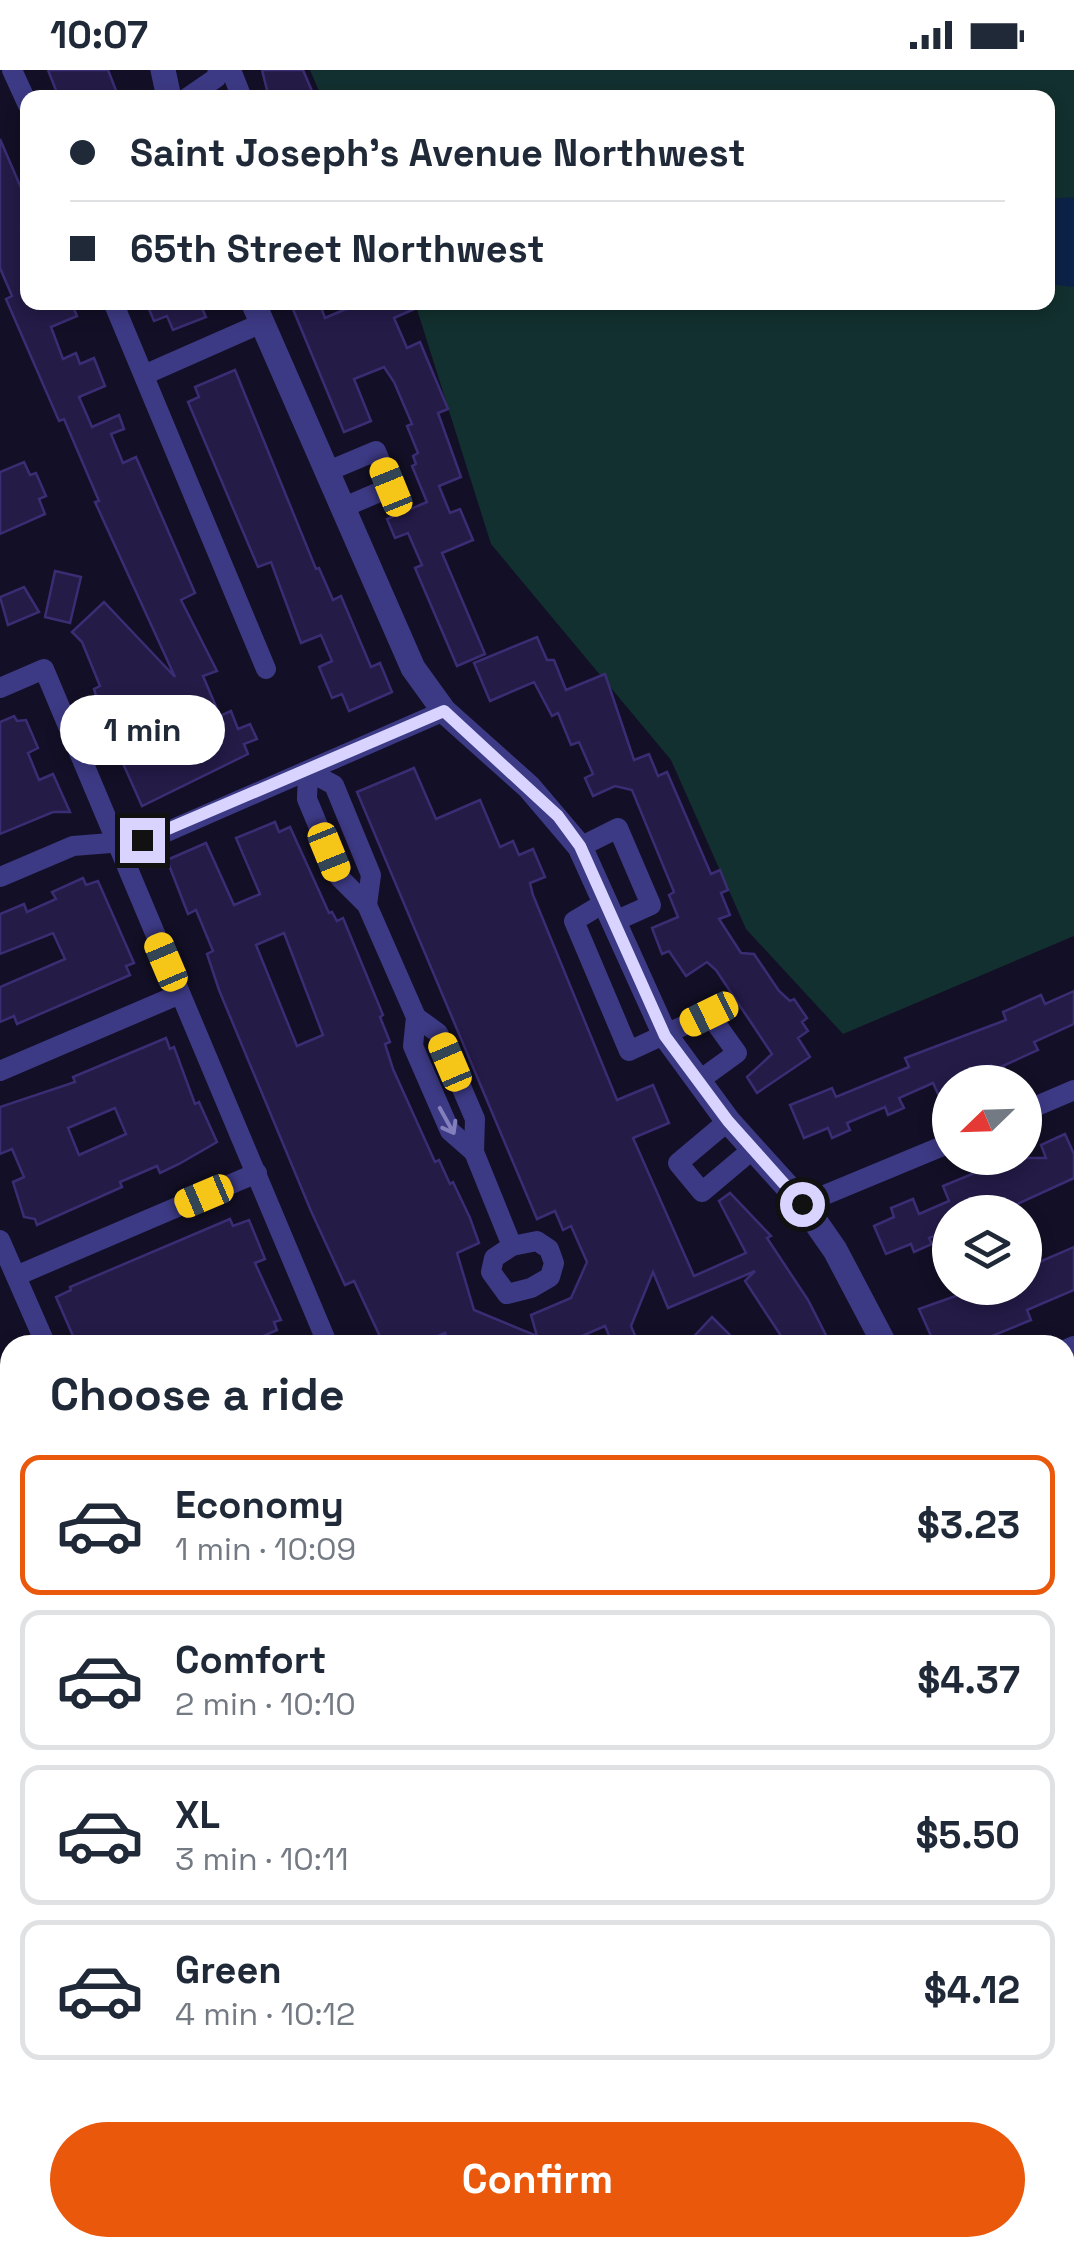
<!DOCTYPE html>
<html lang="en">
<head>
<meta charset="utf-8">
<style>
  :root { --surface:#fff; --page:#f6f6f7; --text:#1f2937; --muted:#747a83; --line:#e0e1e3; --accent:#ea580c }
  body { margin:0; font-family:"Space Grotesk",sans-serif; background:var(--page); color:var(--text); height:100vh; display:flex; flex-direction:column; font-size:38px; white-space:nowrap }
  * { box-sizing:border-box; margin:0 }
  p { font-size:32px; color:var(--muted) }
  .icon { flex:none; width:55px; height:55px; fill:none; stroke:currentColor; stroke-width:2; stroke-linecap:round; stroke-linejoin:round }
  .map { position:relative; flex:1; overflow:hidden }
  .drawer { position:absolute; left:0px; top:1265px; width:1075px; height:922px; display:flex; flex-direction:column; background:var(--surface); border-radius:30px 30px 0 0; box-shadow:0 5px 15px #0003 }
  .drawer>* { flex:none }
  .guide { position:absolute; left:20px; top:20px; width:1035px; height:220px; border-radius:20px; box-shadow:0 5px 15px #0003; display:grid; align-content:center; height:220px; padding:0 50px; background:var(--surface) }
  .needle { width:65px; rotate:247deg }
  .fabs { position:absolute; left:932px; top:995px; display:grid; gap:20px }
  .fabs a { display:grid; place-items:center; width:110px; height:110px; border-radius:50%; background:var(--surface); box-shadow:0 5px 15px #0003; font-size:50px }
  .end { position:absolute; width:45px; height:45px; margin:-22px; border:12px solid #d9d4ff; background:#111; box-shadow:0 0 0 5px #111 }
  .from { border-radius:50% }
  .bubble { position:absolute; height:70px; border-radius:35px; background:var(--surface); box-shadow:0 5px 15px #0003; font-size:32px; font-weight:700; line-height:70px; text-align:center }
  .car { position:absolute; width:30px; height:60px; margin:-30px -15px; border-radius:12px; box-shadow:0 0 8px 2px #0007; background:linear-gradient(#f5c518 24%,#345 0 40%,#f5c518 0 76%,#345 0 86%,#f5c518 0) }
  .guide b { display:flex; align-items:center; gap:35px; height:95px; font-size:38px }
  .guide b+b { border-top:2px solid var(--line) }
  .guide i { width:25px; height:25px; background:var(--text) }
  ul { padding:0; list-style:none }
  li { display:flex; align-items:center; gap:30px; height:140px; margin:0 20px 15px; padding:0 30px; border:5px solid var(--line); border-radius:20px }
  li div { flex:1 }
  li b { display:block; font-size:38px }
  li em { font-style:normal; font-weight:700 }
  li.active { border-color:var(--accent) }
  li>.icon { width:90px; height:90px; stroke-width:1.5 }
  h2 { padding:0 50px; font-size:45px; line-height:120px }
  .cta { display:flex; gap:20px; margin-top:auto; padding:20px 50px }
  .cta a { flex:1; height:115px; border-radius:60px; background:var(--accent); color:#fff; font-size:40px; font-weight:700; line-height:115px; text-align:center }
  .status { display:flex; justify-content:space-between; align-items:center; height:70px; padding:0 50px; background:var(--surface); direction:ltr }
  .status svg { height:28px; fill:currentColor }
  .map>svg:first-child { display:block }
</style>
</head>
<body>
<div class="status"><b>10:07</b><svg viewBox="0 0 49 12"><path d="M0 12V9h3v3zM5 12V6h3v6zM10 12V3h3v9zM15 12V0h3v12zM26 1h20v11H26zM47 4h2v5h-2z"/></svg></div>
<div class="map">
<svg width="1074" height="2187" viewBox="0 0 1074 2187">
  <rect width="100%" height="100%" fill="#130f26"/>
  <!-- green -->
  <g fill="#12302f">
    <path d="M 310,0 L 1074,0 L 1074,866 L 843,964 L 746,859 L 671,690 L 491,474 L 415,233 L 1048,232 L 1048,28 L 322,28 Z"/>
    <path d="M 10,1664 L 10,1853 L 0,1829 L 0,1668 Z"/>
  </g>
  <!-- water -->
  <path fill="#0c2248" d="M 1074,127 L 1074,217 L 1048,214 L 1048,129 Z"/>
  <!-- building -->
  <g fill="#241b47" stroke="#3b2d73" stroke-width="2.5" fill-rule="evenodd">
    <path d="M 48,0 L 108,0 L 119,28 L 59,28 Z"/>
    <path d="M 262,0 L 303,0 L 315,28 L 269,28 Z"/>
    <path d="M 0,69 L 28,134 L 28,153 L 21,156 L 28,170 L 28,232 L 71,232 L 77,246 L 51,257 L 63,289 L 76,283 L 80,294 L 94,288 L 105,316 L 79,327 L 92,357 L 119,345 L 124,359 L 111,364 L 123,393 L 136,387 L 195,523 L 181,530 L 217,601 L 203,606 L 220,646 L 231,641 L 238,659 L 250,654 L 257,669 L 244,674 L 248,684 L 142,736 L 104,651 L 94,619 L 100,616 L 82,572 L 72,562 L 104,532 L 175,607 L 95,432 L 99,431 L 64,349 L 59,351 L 6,229 L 12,226 L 0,198 Z"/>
    <path d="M 146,232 L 199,232 L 206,247 L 173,260 L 167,246 L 154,251 Z"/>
    <path d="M 290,232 L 319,232 L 325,248 L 362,232 L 430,232 L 394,248 L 407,278 L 420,272 L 448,339 L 438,343 L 461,407 L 439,416 L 450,443 L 460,439 L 473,470 L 442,483 L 485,584 L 457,596 L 415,498 L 422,495 L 408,463 L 395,468 L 387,449 L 427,432 L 412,396 L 416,394 L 413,386 L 418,383 L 407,356 L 412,354 L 394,312 L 384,297 L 354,309 L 371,351 L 344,362 Z"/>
    <path d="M 235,300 L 316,499 L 319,498 L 333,530 L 341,526 L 371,597 L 380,593 L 392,622 L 349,641 L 342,624 L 332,628 L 319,597 L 332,591 L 321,565 L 301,573 L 271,492 L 258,497 L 188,332 L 199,327 L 195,317 Z"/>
    <path d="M 24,392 L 30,405 L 36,403 L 46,426 L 39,429 L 45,444 L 0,464 L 0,402 Z"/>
    <path d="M 55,501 L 81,507 L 70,553 L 45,547 Z"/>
    <path d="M 24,517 L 39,542 L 8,555 L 0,527 Z"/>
    <path d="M 537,567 L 547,590 L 554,590 L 566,620 L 605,604 L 634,690 L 649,684 L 658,706 L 667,702 L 711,804 L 720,800 L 728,820 L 721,823 L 730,845 L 719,849 L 741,883 L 754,884 L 779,921 L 790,931 L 794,929 L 807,948 L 802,952 L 808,961 L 798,968 L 810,987 L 757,1023 L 747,1007 L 772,984 L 716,900 L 707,892 L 686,906 L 669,881 L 662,884 L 652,858 L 678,847 L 669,825 L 674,822 L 632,720 L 615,716 L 593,726 L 585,708 L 593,704 L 579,672 L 571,675 L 558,643 L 552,646 L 534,612 L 490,631 L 474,593 Z"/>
    <path d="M 14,646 L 17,651 L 26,650 L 38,678 L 28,683 L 39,710 L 53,704 L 70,742 L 53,742 L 0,764 L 0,652 Z"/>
    <path d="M 414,698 L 436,749 L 480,730 L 500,777 L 513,771 L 519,785 L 533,779 L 545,807 L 530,813 L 533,825 L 617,1030 L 653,1015 L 669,1053 L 633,1068 L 694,1206 L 746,1183 L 719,1131 L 730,1123 L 771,1166 L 767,1168 L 808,1230 L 831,1275 L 787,1275 L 745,1211 L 755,1201 L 668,1238 L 653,1202 L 631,1256 L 639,1275 L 613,1275 L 605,1256 L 561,1275 L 450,1275 L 445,1263 L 417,1275 L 384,1275 L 354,1211 L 345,1215 L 311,1141 L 219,920 L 207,884 L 213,881 L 196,840 L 188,844 L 167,790 L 206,773 L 234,835 L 260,824 L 236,768 L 275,752 L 279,762 L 290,757 L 329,843 L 332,842 L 337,851 L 343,848 L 383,945 L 380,947 L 390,972 L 385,974 L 393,999 L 435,1092 L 439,1090 L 450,1114 L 453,1112 L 470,1148 L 479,1173 L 457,1183 L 474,1240 L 537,1266 L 531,1245 L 571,1228 L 587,1192 L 571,1156 L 563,1160 L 555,1141 L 537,1149 L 357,722 ZM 284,863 L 323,965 L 297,976 L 256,875 Z"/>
    <path d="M 83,808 L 86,815 L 98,811 L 134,893 L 126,896 L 130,905 L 17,954 L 14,946 L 0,952 L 0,917 L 65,889 L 53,863 L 0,884 L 0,844 L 24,834 L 27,842 L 56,829 L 52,822 Z"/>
    <path d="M 1074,921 L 1074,954 L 1034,972 L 1038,980 L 994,1000 L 991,995 L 950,1012 L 950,1019 L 938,1024 L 933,1013 L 899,1028 L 904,1038 L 888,1045 L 885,1037 L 847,1053 L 850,1060 L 832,1068 L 828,1058 L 804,1068 L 790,1035 L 832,1018 L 836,1027 L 909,997 L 905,988 L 1006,950 L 1003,942 L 1041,925 L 1045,934 Z"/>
    <path d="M 166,968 L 170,979 L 174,977 L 195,1034 L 199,1032 L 217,1072 L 179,1094 L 160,1103 L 157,1096 L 120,1112 L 122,1117 L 37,1155 L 35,1149 L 24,1147 L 13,1112 L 24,1107 L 12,1079 L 0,1084 L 0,1037 L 75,1012 L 73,1007 ZM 115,1038 L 126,1064 L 79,1085 L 68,1058 Z"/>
    <path d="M 1065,1064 L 1074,1084 L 1074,1108 L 1000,1142 L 950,1142 L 950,1160 L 929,1168 L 932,1174 L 914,1182 L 911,1174 L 886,1184 L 874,1156 L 894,1147 L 891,1138 L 913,1129 L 919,1144 L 949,1131 L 943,1116 L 1011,1088 L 1046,1088 L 1041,1075 Z"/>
    <path d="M 230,1149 L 233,1156 L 249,1150 L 265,1189 L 255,1193 L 281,1250 L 274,1252 L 277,1260 L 243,1275 L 77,1275 L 56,1227 L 71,1220 L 70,1217 Z"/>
    <path d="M 1025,1166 L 1037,1193 L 1074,1177 L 1074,1220 L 1027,1240 L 1031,1250 L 970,1275 L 935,1275 L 919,1239 L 978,1218 L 1025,1218 Z"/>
    <path d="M 712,1247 L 730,1265 L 721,1275 L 686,1275 Z"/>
  </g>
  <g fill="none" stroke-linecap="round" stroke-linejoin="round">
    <!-- minor -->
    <g stroke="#3d3a85" stroke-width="20">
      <path d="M 12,0 L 28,35"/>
      <path d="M 231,0 L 242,28"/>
      <path d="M 187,28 L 216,8 L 218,0"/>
      <path d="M 113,232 L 266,599"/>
      <path d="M 144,305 L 262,253"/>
      <path d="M 326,402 L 376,381 L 391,417 L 342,438"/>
      <path d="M 0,618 L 44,599 L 328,1275"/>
      <path d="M 580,777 L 618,758 L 651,835 L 613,852"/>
      <path d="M 0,807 L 73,776 L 148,770 L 444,641"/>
      <path d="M 604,833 L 574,851 L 629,981 L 709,944 L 737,983 L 697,1012"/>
      <path d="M 367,835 L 371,805 L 334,715 L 308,701 L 307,729 L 340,808 L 367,835 L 416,947 L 413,976 L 450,1061 L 474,1082"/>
      <path d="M 416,947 L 438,963 L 475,1049 L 474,1082 L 512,1176"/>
      <path d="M 0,1001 L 180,924"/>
      <path d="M 1025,1041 L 1074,1020"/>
      <path d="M 728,1051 L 678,1093 L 702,1122 L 753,1079"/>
      <path d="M 803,1134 L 950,1073"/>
      <path d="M 0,1170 L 46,1275"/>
      <path d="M 537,1171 L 549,1179 L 554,1193 L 550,1207 L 531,1218 L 507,1224 L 491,1202 L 494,1188 L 512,1176 Z"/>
      <path d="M 16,1206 L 257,1103"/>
      <path d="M 1065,1280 L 1074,1276"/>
      <path d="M 1065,1541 L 1074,1538"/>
      <path d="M 0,1640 L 10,1636"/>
      <path d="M 0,1894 L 10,1917"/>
      <path d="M 120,2178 L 124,2187"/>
      <path d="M 343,2178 L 350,2187"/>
      <path d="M 1022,2178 L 1026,2187"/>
      <path d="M 524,2187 L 527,2178"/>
    </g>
    <!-- tertiary -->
    <g stroke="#3d3a85" stroke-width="25">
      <path d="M 163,0 L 169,28"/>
      <path d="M 253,232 L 413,598 L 444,641 L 529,717 L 580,777 L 665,965 L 728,1051 L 803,1134 L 835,1180 L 885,1275"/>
      <path d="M 1065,1698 L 1074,1719"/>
    </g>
  </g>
  <!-- one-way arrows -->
  <defs><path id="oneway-shaft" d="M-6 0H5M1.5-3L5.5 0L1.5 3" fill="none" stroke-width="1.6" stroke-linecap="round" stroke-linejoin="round" transform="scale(2.5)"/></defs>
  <use stroke="#837fbc" href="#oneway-shaft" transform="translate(447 1051) rotate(61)"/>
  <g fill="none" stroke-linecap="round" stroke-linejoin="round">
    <!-- route -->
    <path stroke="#d9d4ff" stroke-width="12" d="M 142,770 L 444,641 L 558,746 L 580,776 L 665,966 L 728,1051 L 802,1134"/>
  </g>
</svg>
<div class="fabs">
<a><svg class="needle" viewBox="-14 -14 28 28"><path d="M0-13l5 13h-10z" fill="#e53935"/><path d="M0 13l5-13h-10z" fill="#747a83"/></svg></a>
<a><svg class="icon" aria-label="layers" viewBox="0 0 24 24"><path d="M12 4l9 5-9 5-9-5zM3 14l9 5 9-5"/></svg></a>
</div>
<i class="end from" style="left:802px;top:1134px"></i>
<i class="end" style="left:142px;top:770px"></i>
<div class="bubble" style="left:60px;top:625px;width:165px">1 min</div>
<i class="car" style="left:391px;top:417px;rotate:338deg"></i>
<i class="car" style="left:329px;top:782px;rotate:158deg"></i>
<i class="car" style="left:166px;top:892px;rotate:337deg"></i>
<i class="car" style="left:709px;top:944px;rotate:244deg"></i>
<i class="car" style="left:450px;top:992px;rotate:337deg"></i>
<i class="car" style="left:204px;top:1126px;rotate:247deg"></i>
<div class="guide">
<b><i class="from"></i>Saint Joseph's Avenue Northwest</b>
<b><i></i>65th Street Northwest</b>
</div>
<section class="drawer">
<h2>Choose a ride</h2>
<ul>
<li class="active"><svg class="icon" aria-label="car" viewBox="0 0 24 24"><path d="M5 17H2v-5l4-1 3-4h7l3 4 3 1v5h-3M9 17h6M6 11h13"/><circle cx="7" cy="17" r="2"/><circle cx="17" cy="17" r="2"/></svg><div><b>Economy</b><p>1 min · 10:09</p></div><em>$3.23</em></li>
<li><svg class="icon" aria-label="car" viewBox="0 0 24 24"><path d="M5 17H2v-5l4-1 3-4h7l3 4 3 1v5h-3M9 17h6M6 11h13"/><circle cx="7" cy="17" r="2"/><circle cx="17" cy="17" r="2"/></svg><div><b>Comfort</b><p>2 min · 10:10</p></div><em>$4.37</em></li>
<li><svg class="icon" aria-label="car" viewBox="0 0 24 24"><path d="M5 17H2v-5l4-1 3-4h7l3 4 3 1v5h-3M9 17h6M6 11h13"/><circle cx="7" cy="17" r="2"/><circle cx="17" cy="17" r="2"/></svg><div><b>XL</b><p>3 min · 10:11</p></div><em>$5.50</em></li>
<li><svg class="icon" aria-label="car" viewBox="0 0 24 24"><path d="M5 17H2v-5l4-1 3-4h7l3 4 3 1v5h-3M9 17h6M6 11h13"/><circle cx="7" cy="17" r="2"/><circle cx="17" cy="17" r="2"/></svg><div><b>Green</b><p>4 min · 10:12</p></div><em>$4.12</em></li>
</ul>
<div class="cta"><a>Confirm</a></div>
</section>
</div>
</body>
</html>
